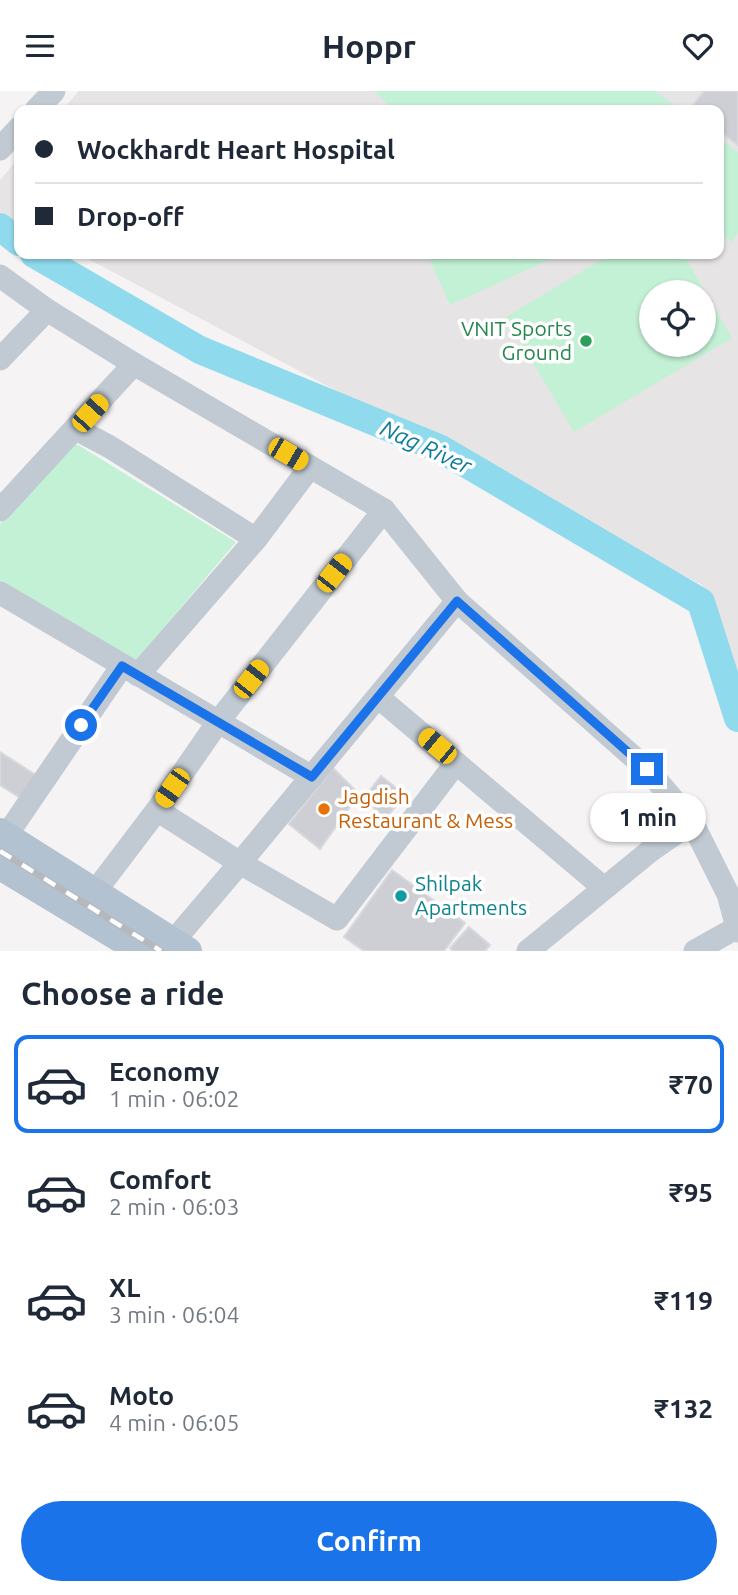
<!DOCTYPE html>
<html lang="en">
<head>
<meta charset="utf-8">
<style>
  :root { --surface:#fff; --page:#f2f2f3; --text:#1f2937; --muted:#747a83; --line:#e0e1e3; --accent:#1a73e8 }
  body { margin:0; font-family:Ubuntu,sans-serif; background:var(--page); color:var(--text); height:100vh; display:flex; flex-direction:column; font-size:26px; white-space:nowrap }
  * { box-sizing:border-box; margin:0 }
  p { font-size:23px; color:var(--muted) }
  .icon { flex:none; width:38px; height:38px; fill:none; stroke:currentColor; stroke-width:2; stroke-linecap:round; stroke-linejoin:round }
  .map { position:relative; height:860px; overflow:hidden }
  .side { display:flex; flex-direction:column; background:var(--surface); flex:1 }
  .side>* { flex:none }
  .banner { position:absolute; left:14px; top:14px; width:710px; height:154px; border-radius:14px; box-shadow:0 2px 5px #0004; display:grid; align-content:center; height:154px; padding:0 21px; background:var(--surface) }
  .fabs { position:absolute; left:639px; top:189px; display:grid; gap:14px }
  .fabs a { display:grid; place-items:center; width:77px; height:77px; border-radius:50%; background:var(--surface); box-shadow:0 2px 5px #0004; font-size:35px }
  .end { position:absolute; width:32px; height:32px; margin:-16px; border:9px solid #1a73e8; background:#fff; box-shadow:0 0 0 4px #fff }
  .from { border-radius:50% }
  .bubble { position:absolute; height:49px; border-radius:24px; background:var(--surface); box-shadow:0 2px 5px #0004; font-size:23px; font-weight:700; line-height:49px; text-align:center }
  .car { position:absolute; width:21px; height:42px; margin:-21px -10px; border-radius:9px; box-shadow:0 0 5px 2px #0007; background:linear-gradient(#f5c518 24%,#345 0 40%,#f5c518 0 76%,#345 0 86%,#f5c518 0) }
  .banner b { display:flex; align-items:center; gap:24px; height:66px; font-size:26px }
  .banner b+b { border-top:2px solid var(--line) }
  .banner i { width:18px; height:18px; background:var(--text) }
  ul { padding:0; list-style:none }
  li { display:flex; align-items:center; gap:21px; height:98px; margin:0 14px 10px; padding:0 7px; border:4px solid transparent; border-radius:14px }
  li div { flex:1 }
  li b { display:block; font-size:26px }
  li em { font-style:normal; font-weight:700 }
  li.active { border-color:var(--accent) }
  li>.icon { width:63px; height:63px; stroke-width:1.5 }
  h2 { padding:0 21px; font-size:32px; line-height:84px }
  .action { display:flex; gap:14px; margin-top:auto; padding:14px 21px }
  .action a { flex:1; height:80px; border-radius:42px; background:var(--accent); color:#fff; font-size:28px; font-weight:700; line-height:80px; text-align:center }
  header { display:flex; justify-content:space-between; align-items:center; height:91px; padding:0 21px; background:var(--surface); font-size:32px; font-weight:700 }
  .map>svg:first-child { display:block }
</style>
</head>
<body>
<header><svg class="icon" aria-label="menu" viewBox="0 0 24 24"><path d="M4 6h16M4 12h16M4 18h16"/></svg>Hoppr<svg class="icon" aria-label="heart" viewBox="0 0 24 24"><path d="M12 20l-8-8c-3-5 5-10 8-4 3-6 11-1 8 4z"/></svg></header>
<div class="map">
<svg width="738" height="860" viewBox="0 0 738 860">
  <rect width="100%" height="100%" fill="#f5f3f3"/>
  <!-- education -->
  <g fill="#e6e4e5" fill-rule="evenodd">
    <path d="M 79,0 L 738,0 L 738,602 L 702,494 L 79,163 L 719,163 L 719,19 L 62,19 ZM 651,201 L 704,201 L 704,254 L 651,254 Z"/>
    <path d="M 19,67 L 19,131 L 0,121 L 0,89 Z"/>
  </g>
  <!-- green -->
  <g fill="#c3f1d5" fill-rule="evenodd">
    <path d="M 374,0 L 655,0 L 681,19 L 394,19 Z"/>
    <path d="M 719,48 L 738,61 L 738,142 L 732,151 L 719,141 Z"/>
    <path d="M 427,163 L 562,163 L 450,214 Z"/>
    <path d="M 611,163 L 683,163 L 732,247 L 574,341 L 506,226 ZM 651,201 L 704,201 L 704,254 L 651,254 Z"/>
    <path d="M 70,349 L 236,451 L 134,572 L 0,491 L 0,433 Z"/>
  </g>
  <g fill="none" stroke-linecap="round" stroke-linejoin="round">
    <!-- river -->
    <g stroke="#90daee" stroke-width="28">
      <path d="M 0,136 L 19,151"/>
      <path d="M 34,163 L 200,259 L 441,358 L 701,511 L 738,627"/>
    </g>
  </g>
  <!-- building -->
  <g fill="#cdcfd5" stroke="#d7d9de" stroke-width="2">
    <path d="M 704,0 L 738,0 L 738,54 L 719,40 L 719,19 L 690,18 Z"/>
    <path d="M 0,661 L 39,686 L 25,710 L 0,694 Z"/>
    <path d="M 333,677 L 359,703 L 320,758 L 289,733 Z"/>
    <path d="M 381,685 L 405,704 L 386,727 L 363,708 Z"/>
    <path d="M 392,779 L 465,832 L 444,860 L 364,860 L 344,846 Z"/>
    <path d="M 469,836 L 490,854 L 485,860 L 453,860 L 450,857 Z"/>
  </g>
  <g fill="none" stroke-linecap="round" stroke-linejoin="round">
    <!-- minor -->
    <g stroke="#c1cad2" stroke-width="23">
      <path d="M 36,19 L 54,0"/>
      <path d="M 0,58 L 19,37"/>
      <path d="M 0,185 L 47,219"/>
      <path d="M 0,268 L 47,219 L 134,273 L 0,419"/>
      <path d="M 134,273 L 384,419"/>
      <path d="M 76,338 L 110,356 L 256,448 L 310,376"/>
      <path d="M 0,502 L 312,686"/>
      <path d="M 138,584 L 256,448"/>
      <path d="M 378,606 L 604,797"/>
      <path d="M 157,719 L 240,772 L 337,828 L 456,672"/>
      <path d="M 692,731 L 728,803 L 738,840"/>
      <path d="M 6,745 L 122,575"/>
      <path d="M 94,802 L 157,719 L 218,631 L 384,419 L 457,510"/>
      <path d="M 165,860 L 240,772 L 457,510 L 647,678 L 692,731 L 650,760 L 528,860"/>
      <path d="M 695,860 L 736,837"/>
    </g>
    <!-- major -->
    <g stroke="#b3c2d1" stroke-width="28">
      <path d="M 0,741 L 188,860"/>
      <path d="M 0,775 L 141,860"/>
    </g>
    <defs>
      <path id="rail" d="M 0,760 L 161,860"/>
    </defs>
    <!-- rail casing -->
    <use href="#rail" stroke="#b5b8bd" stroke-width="7"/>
    <!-- rail -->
    <use href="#rail" stroke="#fff" stroke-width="4.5" stroke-dasharray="13" stroke-linecap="butt"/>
  </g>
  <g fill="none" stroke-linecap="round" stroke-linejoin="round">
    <!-- route -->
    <path stroke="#1a73e8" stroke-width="9" d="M 81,634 L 122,575 L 312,686 L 457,510 L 647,678"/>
  </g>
  <!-- markers -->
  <circle fill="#2e9e5b" stroke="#fff" stroke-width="2.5" cx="586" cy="250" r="7"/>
  <circle fill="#e8710a" stroke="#fff" stroke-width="2.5" cx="324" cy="718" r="7"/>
  <circle fill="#0f9aa8" stroke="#fff" stroke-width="2.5" cx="401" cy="805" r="7"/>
  <g text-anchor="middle" stroke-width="7" stroke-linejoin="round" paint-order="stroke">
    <!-- leisure labels -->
    <g font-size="21" fill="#27864d" stroke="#fff" text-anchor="end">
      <text x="572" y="245">VNIT Sports<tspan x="572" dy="24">Ground</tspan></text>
    </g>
    <!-- food labels -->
    <g font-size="21" fill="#c56008" stroke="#fff" text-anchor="start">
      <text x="338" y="713">Jagdish<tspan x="338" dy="24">Restaurant &amp; Mess</tspan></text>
    </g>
    <!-- culture labels -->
    <g font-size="21" fill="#0d838f" stroke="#fff" text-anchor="start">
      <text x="415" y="800">Shilpak<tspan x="415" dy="24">Apartments</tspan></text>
    </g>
    <!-- water labels -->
    <g font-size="23" font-style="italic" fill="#0c7c9b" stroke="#fff">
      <text transform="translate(426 356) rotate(25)" y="8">Nag River</text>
    </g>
  </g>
</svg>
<div class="fabs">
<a><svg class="icon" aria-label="locate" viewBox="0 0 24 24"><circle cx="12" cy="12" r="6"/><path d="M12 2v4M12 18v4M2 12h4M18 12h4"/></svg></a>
</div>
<i class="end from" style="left:81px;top:634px"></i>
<i class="end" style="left:647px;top:678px"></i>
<div class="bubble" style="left:590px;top:702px;width:116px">1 min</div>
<i class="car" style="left:90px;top:322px;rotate:42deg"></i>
<i class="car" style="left:288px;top:363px;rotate:120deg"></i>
<i class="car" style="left:334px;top:482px;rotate:38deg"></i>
<i class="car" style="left:251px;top:588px;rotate:38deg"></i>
<i class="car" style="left:437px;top:655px;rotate:310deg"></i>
<i class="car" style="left:172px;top:697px;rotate:215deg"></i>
<div class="banner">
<b><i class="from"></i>Wockhardt Heart Hospital</b>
<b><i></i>Drop-off</b>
</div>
</div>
<section class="side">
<h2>Choose a ride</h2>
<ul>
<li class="active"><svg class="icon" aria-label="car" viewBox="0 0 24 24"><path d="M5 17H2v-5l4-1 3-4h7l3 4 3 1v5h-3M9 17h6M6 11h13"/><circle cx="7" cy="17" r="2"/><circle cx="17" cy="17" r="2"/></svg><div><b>Economy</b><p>1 min · 06:02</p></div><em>₹70</em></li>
<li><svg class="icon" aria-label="car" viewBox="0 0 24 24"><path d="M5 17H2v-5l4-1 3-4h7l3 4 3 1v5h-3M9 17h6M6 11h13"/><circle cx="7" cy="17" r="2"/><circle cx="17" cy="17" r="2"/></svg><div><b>Comfort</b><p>2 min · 06:03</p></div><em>₹95</em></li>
<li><svg class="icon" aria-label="car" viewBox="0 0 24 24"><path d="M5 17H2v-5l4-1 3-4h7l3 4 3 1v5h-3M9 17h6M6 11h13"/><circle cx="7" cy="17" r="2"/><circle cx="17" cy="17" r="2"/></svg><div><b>XL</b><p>3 min · 06:04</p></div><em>₹119</em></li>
<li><svg class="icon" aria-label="car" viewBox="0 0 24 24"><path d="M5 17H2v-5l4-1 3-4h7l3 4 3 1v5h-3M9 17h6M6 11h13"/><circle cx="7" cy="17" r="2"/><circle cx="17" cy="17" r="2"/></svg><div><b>Moto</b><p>4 min · 06:05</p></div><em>₹132</em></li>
</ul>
<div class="action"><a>Confirm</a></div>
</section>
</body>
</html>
